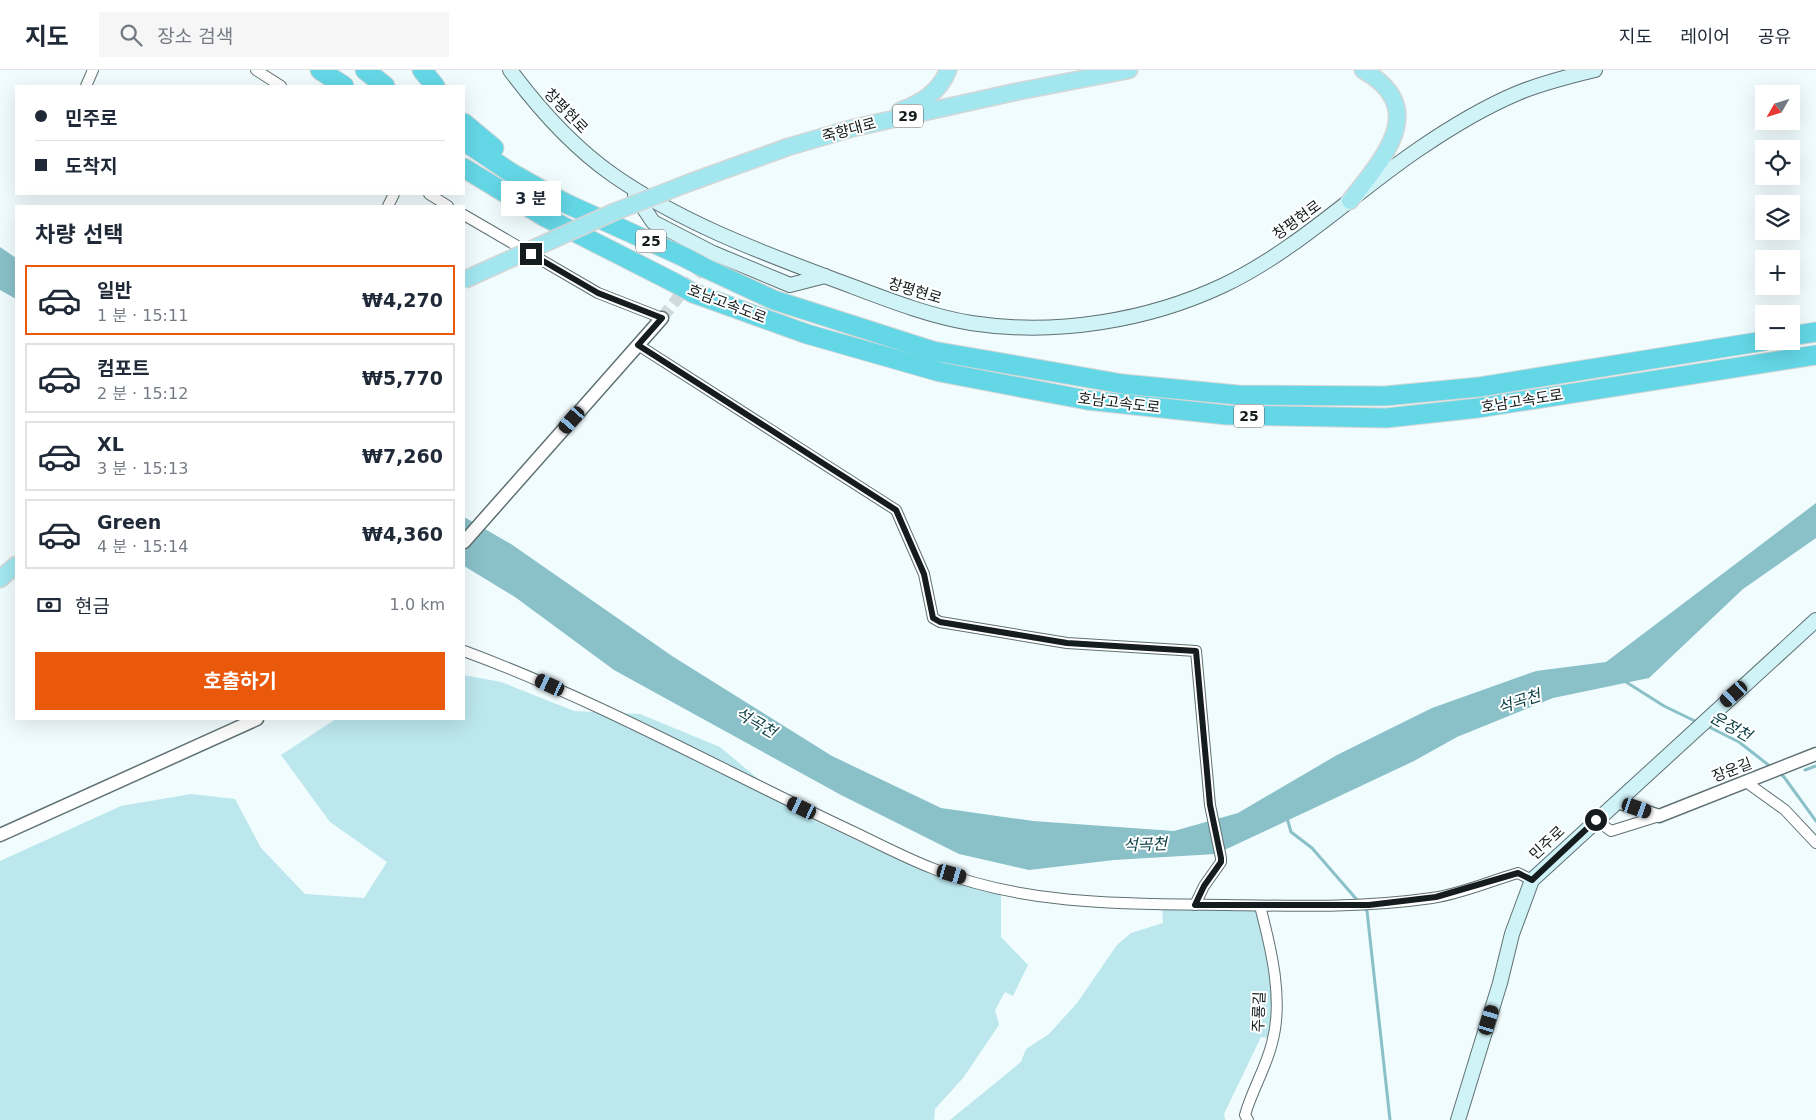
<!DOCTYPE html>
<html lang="ko">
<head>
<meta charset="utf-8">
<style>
  :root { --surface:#fff; --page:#f6f6f7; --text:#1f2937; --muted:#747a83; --line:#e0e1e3; --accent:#ea580c }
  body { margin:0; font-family:"DejaVu Sans","Noto Sans KR",sans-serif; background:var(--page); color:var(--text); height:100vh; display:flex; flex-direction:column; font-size:19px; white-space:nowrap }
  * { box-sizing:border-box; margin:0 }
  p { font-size:16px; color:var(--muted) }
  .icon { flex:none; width:28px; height:28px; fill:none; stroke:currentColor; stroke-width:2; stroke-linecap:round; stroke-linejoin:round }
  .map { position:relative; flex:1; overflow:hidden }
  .sheet { position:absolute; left:15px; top:135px; width:450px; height:515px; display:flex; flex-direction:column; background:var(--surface); border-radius:0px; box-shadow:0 5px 20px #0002 }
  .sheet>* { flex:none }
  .top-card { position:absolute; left:15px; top:15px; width:450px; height:110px; border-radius:0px; box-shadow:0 5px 20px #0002; display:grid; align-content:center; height:110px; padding:0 20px; background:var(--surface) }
  .needle { width:32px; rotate:231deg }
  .buttons { position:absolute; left:1755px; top:15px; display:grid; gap:10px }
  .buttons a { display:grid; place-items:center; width:45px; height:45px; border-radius:0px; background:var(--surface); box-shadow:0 5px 20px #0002; font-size:25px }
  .end { position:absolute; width:22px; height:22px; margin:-11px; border:6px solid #151c1d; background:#fff; box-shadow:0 0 0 2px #fff }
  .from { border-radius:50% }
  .bubble { position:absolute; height:35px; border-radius:0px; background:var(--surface); box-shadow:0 5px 20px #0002; font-size:16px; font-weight:700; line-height:35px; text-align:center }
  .car { position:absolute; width:15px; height:30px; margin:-15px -8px; border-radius:6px; box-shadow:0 0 4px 1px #0007; background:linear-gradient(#222 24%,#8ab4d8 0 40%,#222 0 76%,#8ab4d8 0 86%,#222 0) }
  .top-card b { display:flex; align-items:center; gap:18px; height:48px; font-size:19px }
  .top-card b+b { border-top:1px solid var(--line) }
  .top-card i { width:12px; height:12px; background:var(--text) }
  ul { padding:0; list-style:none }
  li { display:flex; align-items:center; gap:15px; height:70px; margin:0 10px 8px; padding:0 10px; border:2px solid var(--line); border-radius:0px }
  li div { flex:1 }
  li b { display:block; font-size:19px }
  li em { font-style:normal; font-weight:700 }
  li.current { border-color:var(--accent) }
  li>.icon { width:45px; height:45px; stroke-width:1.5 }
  h2 { padding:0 20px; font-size:22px; line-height:60px }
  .pay { display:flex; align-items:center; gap:12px; height:55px; padding:0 20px; font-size:19px }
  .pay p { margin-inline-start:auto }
  .action { display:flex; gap:10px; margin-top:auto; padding:10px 20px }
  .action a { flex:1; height:58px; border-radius:0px; background:var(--accent); color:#fff; font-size:20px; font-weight:700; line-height:58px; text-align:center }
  header { display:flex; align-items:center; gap:30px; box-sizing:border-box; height:70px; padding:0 25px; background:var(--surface); border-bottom:1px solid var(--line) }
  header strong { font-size:24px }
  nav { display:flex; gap:28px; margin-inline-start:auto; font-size:18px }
  .search { width:350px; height:45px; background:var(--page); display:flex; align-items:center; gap:12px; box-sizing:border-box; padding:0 18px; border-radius:0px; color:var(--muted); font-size:19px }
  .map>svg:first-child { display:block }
</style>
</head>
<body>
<header>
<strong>지도</strong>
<div class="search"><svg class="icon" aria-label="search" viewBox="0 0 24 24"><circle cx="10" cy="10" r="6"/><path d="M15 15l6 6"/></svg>장소 검색</div>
<nav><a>지도</a><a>레이어</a><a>공유</a></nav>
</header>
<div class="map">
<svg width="1816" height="1050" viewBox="0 0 1816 1050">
  <rect width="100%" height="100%" fill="#f1fcfe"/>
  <!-- green -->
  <g fill="#bbe7ed">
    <path d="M 464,605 L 501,612 L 574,641 L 640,644 L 720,677 L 800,744 L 932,805 L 1001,821 L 1001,867 L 1028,895 L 1013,926 L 1005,922 L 995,940 L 999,955 L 963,1008 L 935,1039 L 934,1050 L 0,1050 L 0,791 L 121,736 L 191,724 L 235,729 L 261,778 L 305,824 L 364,828 L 387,792 L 330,752 L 281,685 L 336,649 L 464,649 Z"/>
    <path d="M 1162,837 L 1258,839 L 1273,931 L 1270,968 L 1261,967 L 1224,1044 L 1225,1050 L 950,1050 L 1021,992 L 1026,979 L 1049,964 L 1077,933 L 1117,875 L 1131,863 L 1163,853 Z"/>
  </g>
  <!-- water -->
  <g fill="#8ac0c8">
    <path d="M 0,177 L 16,188 L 16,229 L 0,220 Z"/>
    <path d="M 1816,433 L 1816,468 L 1743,519 L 1649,608 L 1553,628 L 1457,667 L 1414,691 L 1216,784 L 1114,790 L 1029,800 L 959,784 L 841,725 L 614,600 L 515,527 L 464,496 L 464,447 L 511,474 L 672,586 L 832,686 L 941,738 L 1033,751 L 1174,761 L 1238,743 L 1337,685 L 1432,638 L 1536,601 L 1606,592 Z"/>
  </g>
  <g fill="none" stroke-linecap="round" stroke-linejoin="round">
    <!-- stream -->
    <g stroke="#8ac0c8" stroke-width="3">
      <path d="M 1626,612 L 1664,636 L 1699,653"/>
      <path d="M 1707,656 L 1739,672 L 1771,697"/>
      <path d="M 1805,700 L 1816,696"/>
      <path d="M 1778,702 L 1784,707 L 1816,751"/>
      <path d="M 1287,748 L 1291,762 L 1312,778 L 1358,831"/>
      <path d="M 1362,836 L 1367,841 L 1390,1050"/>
    </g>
    <!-- tertiary-tunnel -->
    <path stroke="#d0dadc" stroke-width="12" stroke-dasharray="12 6" stroke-linecap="butt" d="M 662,248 L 713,183"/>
    <defs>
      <g id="minor">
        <path d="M 256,0 L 281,16"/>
        <path d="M 86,16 L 93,0"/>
        <path d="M 429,124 L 448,136"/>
        <path d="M 388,136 L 394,124"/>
        <path d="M 464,145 L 598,223 L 662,248"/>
        <path d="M 638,275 L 896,440 L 924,504 L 933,548 L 940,552 L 1067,573 L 1196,581 L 1210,735 L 1221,788 L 1221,792 L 1204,816 L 1195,835"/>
        <path d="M 464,581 C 600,631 727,703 858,764 C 883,776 908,789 934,799 C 1025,836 1130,834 1226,835 C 1295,836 1363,838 1432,828 C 1461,824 1490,811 1518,803 L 1532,810"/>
        <path d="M 1746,712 L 1785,740 L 1816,773"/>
        <path d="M 1596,750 L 1611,761 L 1659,746"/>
        <path d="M 1248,1050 L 1245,1045 C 1252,1020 1266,998 1272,973 C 1284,930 1271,878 1260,836"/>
      </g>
      <g id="tertiary">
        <path d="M 464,472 L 662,248"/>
        <path d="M 1618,732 L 1659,746 L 1816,684"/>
        <path d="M 0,765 L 257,649"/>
      </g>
      <g id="secondary">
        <path d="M 510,0 C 539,39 573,77 613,105 C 679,151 755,180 830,208 C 876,225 923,245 971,253 C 1055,266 1148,251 1224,215 C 1295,181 1352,125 1416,81 C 1448,59 1482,38 1518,23 C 1542,13 1570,6 1595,0"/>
        <path d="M 635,125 L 653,152 L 713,183 L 790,215 L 825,206"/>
        <path d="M 1458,1050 L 1500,913 L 1512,864 L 1532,810 L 1816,550"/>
      </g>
      <g id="primary">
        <path d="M 900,41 C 921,33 940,22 948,0"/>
        <path d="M 691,112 L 788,77 L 853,58 L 1015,22 L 1129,0"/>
        <path d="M 1350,131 C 1382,89 1431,39 1363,0"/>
        <path d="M 0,509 L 16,495"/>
      </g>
      <g id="motorway">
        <path d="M 320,0 L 344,16"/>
        <path d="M 365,0 L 385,16"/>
        <path d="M 422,0 L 435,16"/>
        <path d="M 464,53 L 494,78"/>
        <path d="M 464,71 L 510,102 L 565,133 L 686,188"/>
        <path d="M 464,98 L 543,146 L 673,212"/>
        <path d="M 703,197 L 774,230 L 933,281 L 1123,314 L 1238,325 L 1385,326 L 1479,317 L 1764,271"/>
        <path d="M 693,223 L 807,264 L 940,302 L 1087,330 L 1227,345 L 1386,348 L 1478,338 L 1816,285"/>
        <path d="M 1791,266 L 1816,262"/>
      </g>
    </defs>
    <!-- minor casing -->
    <use href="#minor" stroke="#5f7173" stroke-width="12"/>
    <!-- tertiary casing -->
    <use href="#tertiary" stroke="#5f7173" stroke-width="15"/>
    <!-- secondary casing -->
    <use href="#secondary" stroke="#5f7173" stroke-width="16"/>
    <!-- primary casing -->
    <use href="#primary" stroke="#d5d6d6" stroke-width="19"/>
    <!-- motorway casing -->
    <use href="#motorway" stroke="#d5d6d6" stroke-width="21"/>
    <!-- minor -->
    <use href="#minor" stroke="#fff" stroke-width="10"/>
    <!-- tertiary -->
    <use href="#tertiary" stroke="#fff" stroke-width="12"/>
    <!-- secondary -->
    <use href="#secondary" stroke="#d0f3f8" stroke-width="14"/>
    <!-- primary -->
    <use href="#primary" stroke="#a2e7f0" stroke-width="16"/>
    <!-- motorway -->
    <use href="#motorway" stroke="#64d7e6" stroke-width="19"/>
    <defs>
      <path id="primary-bridge" d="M 464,210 L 614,142 L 691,112"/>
      <g id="motorway-bridge">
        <path d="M 686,188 L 703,197"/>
        <path d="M 673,212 L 693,223"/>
      </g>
    </defs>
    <!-- primary-bridge casing -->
    <use href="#primary-bridge" stroke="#d5d6d6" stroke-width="19" stroke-linecap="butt"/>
    <!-- motorway-bridge casing -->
    <use href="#motorway-bridge" stroke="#d5d6d6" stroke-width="21" stroke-linecap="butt"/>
    <!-- primary-bridge -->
    <use href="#primary-bridge" stroke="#a2e7f0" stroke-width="16"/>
    <!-- motorway-bridge -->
    <use href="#motorway-bridge" stroke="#64d7e6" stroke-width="19"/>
  </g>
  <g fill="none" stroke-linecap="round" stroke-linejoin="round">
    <!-- route -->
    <path stroke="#151c1d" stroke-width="6" d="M 531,184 L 598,223 L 662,248 L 638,275 L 896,440 L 924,504 L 933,548 L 940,552 L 1067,573 L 1196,581 L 1210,735 L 1221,788 L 1221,792 L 1204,816 L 1195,835 L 1369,835 L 1436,827 L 1518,803 L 1532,810 L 1596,750"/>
  </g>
  <g text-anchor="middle" stroke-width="4" stroke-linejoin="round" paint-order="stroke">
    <!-- shield labels -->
    <g fill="#fff" stroke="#5b6061" stroke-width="1">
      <rect x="893" y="34.5" width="30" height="23" rx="4"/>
      <rect x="636" y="159.5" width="30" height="23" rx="4"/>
      <rect x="1234" y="334.5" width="30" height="23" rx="4"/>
    </g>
    <g font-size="14" font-weight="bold" fill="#151c1d">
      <text x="908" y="51">29</text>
      <text x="651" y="176">25</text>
      <text x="1249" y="351">25</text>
    </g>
    <!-- street labels -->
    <g font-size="15" fill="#151c1d" stroke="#fff">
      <text transform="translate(566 41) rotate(46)" y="5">창평현로</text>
      <text transform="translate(849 60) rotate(-15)" y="5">죽향대로</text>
      <text transform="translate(1297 150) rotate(-36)" y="5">창평현로</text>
      <text transform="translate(915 221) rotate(17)" y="5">창평현로</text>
      <text transform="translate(727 234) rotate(21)" y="5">호남고속도로</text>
      <text transform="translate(1522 331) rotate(-9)" y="5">호남고속도로</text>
      <text transform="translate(1119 333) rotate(7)" y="5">호남고속도로</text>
      <text transform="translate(1732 700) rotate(-21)" y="5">장운길</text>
      <text transform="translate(1547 773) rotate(-43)" y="5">민주로</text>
      <text transform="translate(1259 942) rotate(-88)" y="5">주룡길</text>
    </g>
    <!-- water labels -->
    <g font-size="16" font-style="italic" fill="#0d4046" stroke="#fff">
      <text transform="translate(1519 631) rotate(-18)" y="6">석곡천</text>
      <text transform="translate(756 652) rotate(30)" y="6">석곡천</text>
      <text transform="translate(1731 656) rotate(29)" y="6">운정천</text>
      <text transform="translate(1145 774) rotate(-2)" y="6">석곡천</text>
    </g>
  </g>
</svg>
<div class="buttons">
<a><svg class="needle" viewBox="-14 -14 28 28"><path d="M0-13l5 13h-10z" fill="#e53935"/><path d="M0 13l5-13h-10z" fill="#747a83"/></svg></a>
<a><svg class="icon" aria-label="locate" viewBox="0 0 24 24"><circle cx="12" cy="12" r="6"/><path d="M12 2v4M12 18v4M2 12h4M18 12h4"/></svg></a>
<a><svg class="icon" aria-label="layers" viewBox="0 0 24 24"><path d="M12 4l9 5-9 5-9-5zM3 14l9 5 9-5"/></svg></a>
<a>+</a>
<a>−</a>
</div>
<i class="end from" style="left:1596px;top:750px"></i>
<i class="end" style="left:531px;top:184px"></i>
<div class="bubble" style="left:501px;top:111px;width:60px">3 분</div>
<i class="car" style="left:572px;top:350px;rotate:221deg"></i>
<i class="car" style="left:550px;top:615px;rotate:295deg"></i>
<i class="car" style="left:1734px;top:624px;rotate:228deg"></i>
<i class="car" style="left:802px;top:738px;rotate:296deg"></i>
<i class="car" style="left:1637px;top:738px;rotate:109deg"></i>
<i class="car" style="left:952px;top:804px;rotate:106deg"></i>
<i class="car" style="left:1489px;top:950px;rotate:17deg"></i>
<div class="top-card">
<b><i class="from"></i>민주로</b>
<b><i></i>도착지</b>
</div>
<section class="sheet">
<h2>차량 선택</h2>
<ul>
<li class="current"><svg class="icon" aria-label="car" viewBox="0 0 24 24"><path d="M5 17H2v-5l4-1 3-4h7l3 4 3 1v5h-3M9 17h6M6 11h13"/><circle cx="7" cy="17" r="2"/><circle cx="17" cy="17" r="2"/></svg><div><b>일반</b><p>1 분 · 15:11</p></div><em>₩4,270</em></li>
<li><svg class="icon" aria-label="car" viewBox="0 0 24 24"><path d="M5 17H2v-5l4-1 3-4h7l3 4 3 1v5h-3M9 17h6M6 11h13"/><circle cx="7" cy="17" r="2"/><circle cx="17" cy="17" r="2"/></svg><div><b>컴포트</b><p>2 분 · 15:12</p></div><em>₩5,770</em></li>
<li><svg class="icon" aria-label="car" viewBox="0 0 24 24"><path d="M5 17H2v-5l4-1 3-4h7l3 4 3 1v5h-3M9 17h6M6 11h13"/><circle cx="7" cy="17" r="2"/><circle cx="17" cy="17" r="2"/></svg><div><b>XL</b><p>3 분 · 15:13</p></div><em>₩7,260</em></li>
<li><svg class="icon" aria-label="car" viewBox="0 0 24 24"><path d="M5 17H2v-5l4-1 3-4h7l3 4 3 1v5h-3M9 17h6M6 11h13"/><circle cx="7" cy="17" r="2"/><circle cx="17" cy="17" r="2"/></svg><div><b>Green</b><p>4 분 · 15:14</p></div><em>₩4,360</em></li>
</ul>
<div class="pay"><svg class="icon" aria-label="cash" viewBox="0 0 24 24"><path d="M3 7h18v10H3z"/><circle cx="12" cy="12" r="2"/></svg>현금<p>1.0 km</p></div>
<div class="action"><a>호출하기</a></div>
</section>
</div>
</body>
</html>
